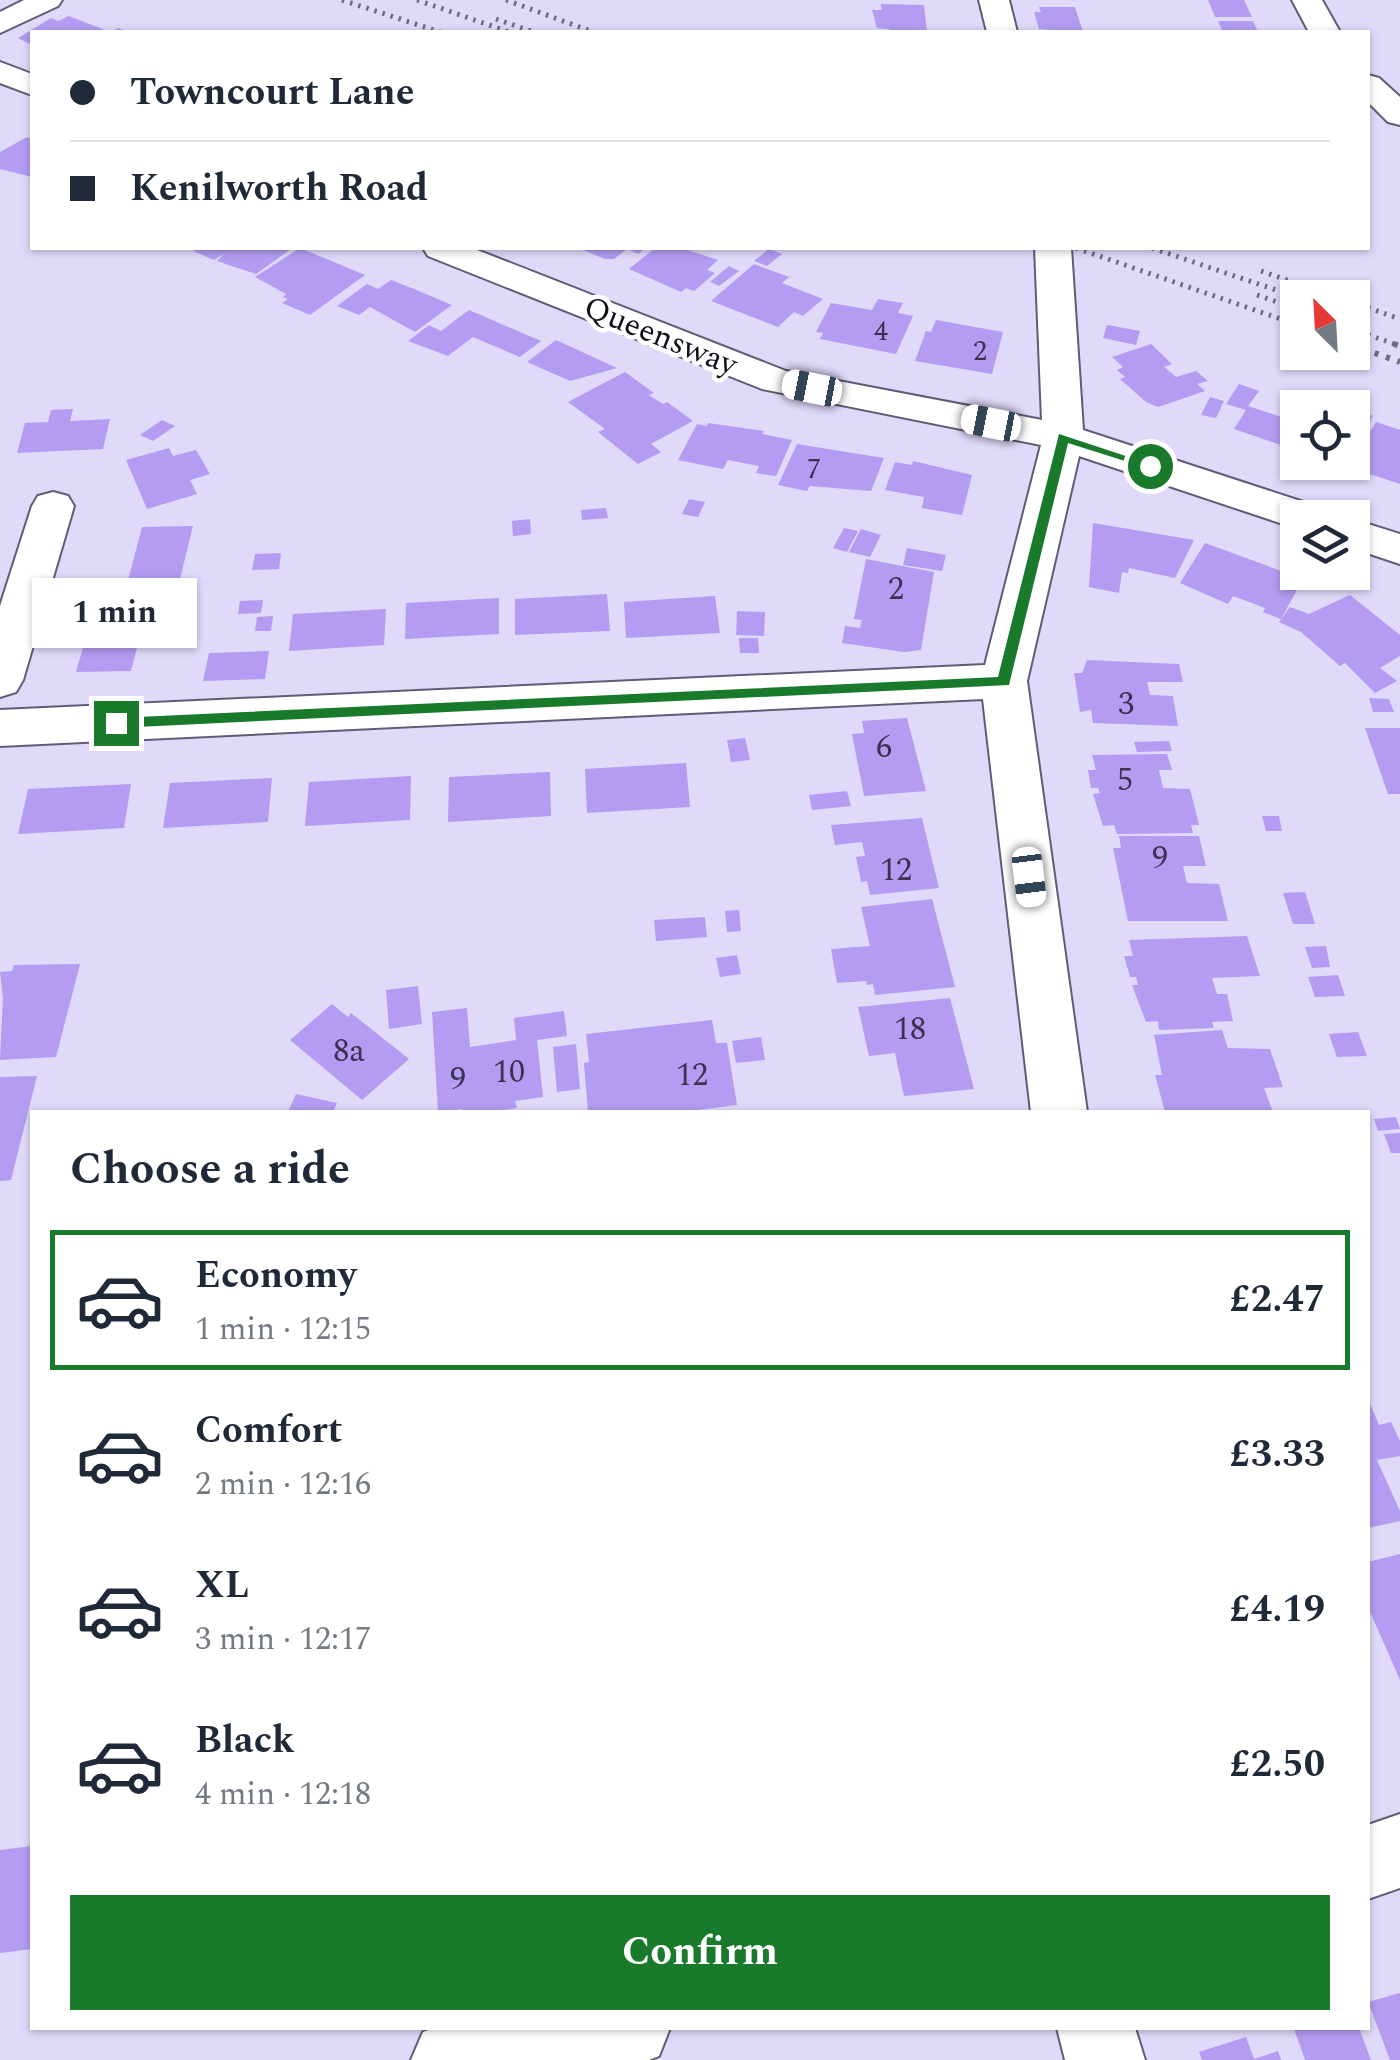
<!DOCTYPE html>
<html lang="en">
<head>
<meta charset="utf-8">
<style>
  :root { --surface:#fff; --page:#f6f6f7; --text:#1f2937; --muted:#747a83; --line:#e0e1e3; --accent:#197a2c }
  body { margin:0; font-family:Spectral,serif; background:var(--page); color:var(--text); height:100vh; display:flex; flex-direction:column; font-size:38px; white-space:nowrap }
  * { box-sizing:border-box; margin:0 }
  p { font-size:32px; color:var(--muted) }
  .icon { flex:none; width:55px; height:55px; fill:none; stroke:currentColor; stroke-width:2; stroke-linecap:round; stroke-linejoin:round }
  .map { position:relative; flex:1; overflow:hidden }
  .details { position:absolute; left:30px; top:1110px; width:1340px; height:920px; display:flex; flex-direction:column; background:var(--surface); border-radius:0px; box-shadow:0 2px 8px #0004 }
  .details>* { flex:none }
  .top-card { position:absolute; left:30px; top:30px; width:1340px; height:220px; border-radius:0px; box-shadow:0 2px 8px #0004; display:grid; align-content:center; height:220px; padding:0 40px; background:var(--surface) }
  .needle { width:65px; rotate:336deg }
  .controls { position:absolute; left:1280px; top:280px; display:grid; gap:20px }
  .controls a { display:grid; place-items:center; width:90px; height:90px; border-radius:0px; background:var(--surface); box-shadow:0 2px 8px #0004; font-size:50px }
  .end { position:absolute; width:45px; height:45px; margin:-22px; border:12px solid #197a2c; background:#fff; box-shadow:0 0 0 5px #fff }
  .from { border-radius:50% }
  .bubble { position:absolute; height:70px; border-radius:0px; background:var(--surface); box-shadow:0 2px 8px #0004; font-size:32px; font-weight:700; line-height:70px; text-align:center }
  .car { position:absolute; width:30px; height:60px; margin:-30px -15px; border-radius:12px; box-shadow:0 0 8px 2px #0007; background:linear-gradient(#fff 24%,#345 0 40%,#fff 0 76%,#345 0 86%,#fff 0) }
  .top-card b { display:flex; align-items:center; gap:35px; height:95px; font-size:38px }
  .top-card b+b { border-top:2px solid var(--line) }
  .top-card i { width:25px; height:25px; background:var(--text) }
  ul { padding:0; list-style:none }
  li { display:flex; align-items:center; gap:30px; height:140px; margin:0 20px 15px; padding:0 20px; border:5px solid transparent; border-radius:0px }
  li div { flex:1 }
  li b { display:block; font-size:38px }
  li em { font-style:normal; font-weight:700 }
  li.active { border-color:var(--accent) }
  li>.icon { width:90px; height:90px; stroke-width:1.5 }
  h2 { padding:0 40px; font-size:45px; line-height:120px }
  .primary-button { display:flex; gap:20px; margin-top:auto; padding:20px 40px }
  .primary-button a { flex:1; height:115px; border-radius:0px; background:var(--accent); color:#fff; font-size:40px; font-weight:700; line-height:115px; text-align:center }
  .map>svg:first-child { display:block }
</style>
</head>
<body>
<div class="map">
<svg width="1400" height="2060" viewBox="0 0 1400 2060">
  <rect width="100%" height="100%" fill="#e0d9f9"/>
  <!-- building -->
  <g fill="#b39cf2">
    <path d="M 1208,0 L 1244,0 L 1252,17 L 1215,17 Z"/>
    <path d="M 881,4 L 924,5 L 927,32 L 889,32 L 889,29 L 877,28 L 872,10 L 882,10 Z"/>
    <path d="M 1039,7 L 1075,7 L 1083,32 L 1039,29 L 1034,12 L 1041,12 Z"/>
    <path d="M 69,16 L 110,32 L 118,28 L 129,32 L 32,32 L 32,45 L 18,38 L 51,18 L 58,21 Z"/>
    <path d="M 1218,21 L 1253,21 L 1258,32 L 1223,32 Z"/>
    <path d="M 27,137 L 32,140 L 32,177 L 0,169 L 0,152 Z"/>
    <path d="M 198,248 L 286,248 L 291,249 L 256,274 L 217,261 L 225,253 L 214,260 L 193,251 Z"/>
    <path d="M 300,248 L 334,262 L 365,275 L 310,315 L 282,303 L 288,299 L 283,297 L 286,294 L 255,277 Z"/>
    <path d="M 578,248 L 646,248 L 638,254 L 627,249 L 614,259 L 605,259 Z"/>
    <path d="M 655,248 L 682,248 L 718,260 L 707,270 L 715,273 L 694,291 L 686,288 L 681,292 L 629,269 Z"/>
    <path d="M 769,249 L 782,254 L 767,266 L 754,261 Z"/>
    <path d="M 754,264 L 789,277 L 782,283 L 823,299 L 803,316 L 794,312 L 778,327 L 711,301 Z"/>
    <path d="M 729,266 L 739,271 L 719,286 L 710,282 Z"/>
    <path d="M 391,280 L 414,289 L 452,305 L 415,332 L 370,307 L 359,315 L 337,306 L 367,284 L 378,289 Z"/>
    <path d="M 878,299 L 903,303 L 898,313 L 913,316 L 896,354 L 820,339 L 823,333 L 816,332 L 831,303 L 872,310 Z"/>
    <path d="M 469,310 L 541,341 L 520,357 L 473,337 L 448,356 L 408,341 L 429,325 L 441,331 Z"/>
    <path d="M 936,320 L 1003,332 L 992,374 L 915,361 L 926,331 L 931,332 Z"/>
    <path d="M 1107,325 L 1140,331 L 1136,345 L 1103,338 Z"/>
    <path d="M 556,340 L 617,368 L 570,381 L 527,362 Z"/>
    <path d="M 1151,344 L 1172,364 L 1164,367 L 1176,377 L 1196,371 L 1208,381 L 1197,384 L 1205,391 L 1158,407 L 1146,402 L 1120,379 L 1125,377 L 1117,370 L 1123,367 L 1112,357 Z"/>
    <path d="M 625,372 L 654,393 L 649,395 L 663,404 L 667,402 L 693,421 L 651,444 L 661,452 L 638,464 L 598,432 L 605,429 L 568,402 Z"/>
    <path d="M 1239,384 L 1259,391 L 1248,406 L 1296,422 L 1281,445 L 1234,429 L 1246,410 L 1226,404 Z"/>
    <path d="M 1210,397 L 1224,401 L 1216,418 L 1201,415 Z"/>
    <path d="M 73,409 L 70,421 L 110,419 L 103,449 L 17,453 L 25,423 L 48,422 L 51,410 Z"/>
    <path d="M 1352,409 L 1373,416 L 1352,449 Z"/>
    <path d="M 162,420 L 175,426 L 153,441 L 140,435 Z"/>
    <path d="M 1376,422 L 1400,430 L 1400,484 L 1349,467 Z"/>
    <path d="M 708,423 L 764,431 L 762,434 L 792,440 L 776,476 L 756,473 L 759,466 L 733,461 L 728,460 L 723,469 L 678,460 L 697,424 L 707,426 Z"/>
    <path d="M 797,444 L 884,458 L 871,491 L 810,486 L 807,491 L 778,485 Z"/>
    <path d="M 169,448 L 173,456 L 196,450 L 210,474 L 190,480 L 197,494 L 147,509 L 126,460 Z"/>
    <path d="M 913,461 L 972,475 L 962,515 L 922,508 L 924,497 L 885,490 L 895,462 L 912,465 Z"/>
    <path d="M 689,499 L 705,502 L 698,517 L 682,514 Z"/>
    <path d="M 606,508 L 608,518 L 582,520 L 581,510 Z"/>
    <path d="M 530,519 L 531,534 L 513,536 L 512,521 Z"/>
    <path d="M 1093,523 L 1194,540 L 1175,578 L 1129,568 L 1128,573 L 1122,572 L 1119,593 L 1089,587 Z"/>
    <path d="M 193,526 L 178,587 L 126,588 L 142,527 Z"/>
    <path d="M 844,528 L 858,531 L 847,552 L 833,548 Z"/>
    <path d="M 861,529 L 881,535 L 870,557 L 849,552 Z"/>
    <path d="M 1205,543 L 1303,579 L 1281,619 L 1263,612 L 1265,608 L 1233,596 L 1228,604 L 1180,583 Z"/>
    <path d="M 907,548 L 946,555 L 942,571 L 903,565 Z"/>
    <path d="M 281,553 L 279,569 L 252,570 L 255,554 Z"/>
    <path d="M 866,559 L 934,572 L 921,650 L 904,652 L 842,643 L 845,626 L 860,628 L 862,620 L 854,619 Z"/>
    <path d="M 607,594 L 610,631 L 515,635 L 515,599 Z"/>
    <path d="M 1350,595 L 1400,635 L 1400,656 L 1380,668 L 1397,681 L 1375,693 L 1345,663 L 1340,666 L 1301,632 L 1279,622 L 1290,607 L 1309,614 Z"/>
    <path d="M 715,596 L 720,633 L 626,638 L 624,602 Z"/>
    <path d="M 499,598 L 499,634 L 405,639 L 406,603 Z"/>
    <path d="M 263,600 L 261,613 L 238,614 L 240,601 Z"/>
    <path d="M 148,605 L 131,671 L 76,672 L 95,606 Z"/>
    <path d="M 386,609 L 384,645 L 289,651 L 293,614 Z"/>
    <path d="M 737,611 L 765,612 L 764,636 L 736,635 Z"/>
    <path d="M 273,616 L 271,631 L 255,631 L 257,617 Z"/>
    <path d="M 739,638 L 758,638 L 759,653 L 740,653 Z"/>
    <path d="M 269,651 L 265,679 L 203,681 L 209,653 Z"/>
    <path d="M 1087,660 L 1179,664 L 1183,682 L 1147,682 L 1150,695 L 1173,696 L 1178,726 L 1093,723 L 1091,710 L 1080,712 L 1074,673 L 1082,673 Z"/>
    <path d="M 1369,698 L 1389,699 L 1394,712 L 1373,712 Z"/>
    <path d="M 907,718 L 926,791 L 864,796 L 852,734 L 864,733 L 862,721 Z"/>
    <path d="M 1365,728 L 1400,728 L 1400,794 L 1388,794 Z"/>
    <path d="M 745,738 L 750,760 L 731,762 L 727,740 Z"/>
    <path d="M 1169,741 L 1172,751 L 1137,752 L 1134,742 Z"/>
    <path d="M 1167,754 L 1172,770 L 1159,770 L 1163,788 L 1190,789 L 1199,825 L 1191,825 L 1193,833 L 1117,834 L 1114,825 L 1103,826 L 1093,794 L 1100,793 L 1098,788 L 1091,788 L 1088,770 L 1096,770 L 1092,755 Z"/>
    <path d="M 686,763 L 690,807 L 587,813 L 585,769 Z"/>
    <path d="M 550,772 L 551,816 L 448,822 L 449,777 Z"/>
    <path d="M 411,776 L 410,820 L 305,826 L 309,782 Z"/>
    <path d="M 272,778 L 268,822 L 163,828 L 170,783 Z"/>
    <path d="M 131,784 L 124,828 L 18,834 L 28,789 Z"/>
    <path d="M 847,791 L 851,806 L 812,810 L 809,795 Z"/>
    <path d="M 1262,816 L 1279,816 L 1282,831 L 1266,831 Z"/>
    <path d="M 922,818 L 939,888 L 870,895 L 867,881 L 861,882 L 856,857 L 865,856 L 862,842 L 835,845 L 831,825 Z"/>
    <path d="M 1119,836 L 1199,836 L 1206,866 L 1183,866 L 1187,883 L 1219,884 L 1228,921 L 1128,921 L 1113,848 L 1121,848 Z"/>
    <path d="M 1305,892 L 1315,924 L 1293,924 L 1283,893 Z"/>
    <path d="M 932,899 L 955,987 L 875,995 L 873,984 L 867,985 L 866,981 L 837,983 L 831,949 L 870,946 L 861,907 Z"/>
    <path d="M 739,910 L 741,931 L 727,932 L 725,911 Z"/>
    <path d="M 705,917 L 707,937 L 656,941 L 654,920 Z"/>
    <path d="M 1247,936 L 1260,976 L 1212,978 L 1217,994 L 1227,994 L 1233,1021 L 1212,1022 L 1214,1028 L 1159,1030 L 1158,1021 L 1146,1022 L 1132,985 L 1138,985 L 1136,977 L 1130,977 L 1124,956 L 1133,956 L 1129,940 Z"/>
    <path d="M 1326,946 L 1330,967 L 1312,968 L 1305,947 Z"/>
    <path d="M 737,955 L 741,974 L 720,977 L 716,958 Z"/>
    <path d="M 80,964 L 56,1057 L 0,1060 L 3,998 L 0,972 L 12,971 L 14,965 Z"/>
    <path d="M 1338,975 L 1345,996 L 1315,997 L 1308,977 Z"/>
    <path d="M 418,986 L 422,1024 L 389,1029 L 386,990 Z"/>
    <path d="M 950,998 L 974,1089 L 904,1096 L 895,1053 L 869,1056 L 858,1007 Z"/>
    <path d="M 332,1004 L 348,1017 L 351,1013 L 409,1059 L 362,1100 L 290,1040 Z"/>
    <path d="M 467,1008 L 470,1047 L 516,1040 L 514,1018 L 564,1011 L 567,1036 L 537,1040 L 543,1097 L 515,1101 L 517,1108 L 487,1112 L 463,1112 L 462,1109 L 438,1112 L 432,1012 Z"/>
    <path d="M 712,1020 L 716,1043 L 727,1043 L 737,1105 L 681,1112 L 588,1112 L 584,1063 L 589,1062 L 586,1034 Z"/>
    <path d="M 1222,1030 L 1228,1048 L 1270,1049 L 1283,1087 L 1264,1088 L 1273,1112 L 1165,1112 L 1155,1075 L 1162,1075 L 1154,1035 Z"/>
    <path d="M 1358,1032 L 1367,1056 L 1337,1057 L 1329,1034 Z"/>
    <path d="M 761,1037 L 765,1060 L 736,1063 L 732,1041 Z"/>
    <path d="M 576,1044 L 580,1089 L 557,1092 L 553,1047 Z"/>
    <path d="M 37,1076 L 11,1180 L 0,1181 L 0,1077 Z"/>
    <path d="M 296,1094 L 337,1103 L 333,1112 L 288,1112 Z"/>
    <path d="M 1396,1117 L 1400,1129 L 1378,1131 L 1374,1119 Z"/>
    <path d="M 1400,1133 L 1400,1153 L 1391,1153 L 1384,1134 Z"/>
    <path d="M 1368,1399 L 1379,1425 L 1391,1422 L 1400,1441 L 1400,1456 L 1377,1460 L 1400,1511 L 1400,1521 L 1368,1528 Z"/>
    <path d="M 1400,1554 L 1400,1680 L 1368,1607 L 1368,1562 Z"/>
    <path d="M 32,1846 L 32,1949 L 0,1953 L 0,1850 Z"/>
    <path d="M 1400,1993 L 1400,2060 L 1390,2060 L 1368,2002 Z"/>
    <path d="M 1301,2028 L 1359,2028 L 1371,2060 L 1305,2060 L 1294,2029 Z"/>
    <path d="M 1246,2037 L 1254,2059 L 1278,2051 L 1281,2060 L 1202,2060 L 1199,2052 Z"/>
  </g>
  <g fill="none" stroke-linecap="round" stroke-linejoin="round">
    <defs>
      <g id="minor">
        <path d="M 24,0 L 62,0 L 58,6 L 0,33 L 0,12 Z"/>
        <path d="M 979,0 L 1009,0 L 1017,32 L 987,32 Z"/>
        <path d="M 1292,0 L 1322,0 L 1340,32 L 1309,32 Z"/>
        <path d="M 0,62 L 32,74 L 32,95 L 0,83 Z"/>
        <path d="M 1368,75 L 1379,78 L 1400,97 L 1400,125 L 1388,122 L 1368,102 Z"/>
        <path d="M 423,248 L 472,248 L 786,371 L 1042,420 L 1035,248 L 1071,248 L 1083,430 L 1322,508 L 1328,518 L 1298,518 L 1298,529 L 1079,456 L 1027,681 L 1087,1112 L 1031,1112 L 983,699 L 0,746 L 0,710 L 985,665 L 1041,445 L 762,389 L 428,256 Z"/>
        <path d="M 53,492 L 68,496 L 74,506 L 23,680 L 16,692 L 0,697 L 0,606 L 32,506 L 38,496 Z"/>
        <path d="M 1352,519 L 1400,534 L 1400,564 L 1352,548 Z"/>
        <path d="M 1400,1814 L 1400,1888 L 1368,1899 L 1368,1825 Z"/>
        <path d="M 433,2028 L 670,2028 L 659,2056 L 649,2060 L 411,2060 L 423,2032 Z"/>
        <path d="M 1057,2028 L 1135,2028 L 1145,2060 L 1065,2060 Z"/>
      </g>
    </defs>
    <!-- minor casing -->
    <use href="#minor" stroke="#625b76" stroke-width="4"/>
    <!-- minor -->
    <use href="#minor" fill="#fff" fill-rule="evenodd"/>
    <!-- rail-far1 -->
    <g stroke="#706b80" stroke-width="5" stroke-dasharray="2.5 6" stroke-linecap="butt">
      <path d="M 342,0 L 440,32"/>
      <path d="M 417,0 L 509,32"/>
      <path d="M 506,0 L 593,32"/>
      <path d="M 496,19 L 534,32"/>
      <path d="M 1076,248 L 1298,325"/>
      <path d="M 1152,248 L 1279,291"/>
      <path d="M 1261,271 L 1338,298"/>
      <path d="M 1257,295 L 1298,309"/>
      <path d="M 1352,302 L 1400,319"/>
      <path d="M 1352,329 L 1400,346"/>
      <path d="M 1352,345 L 1356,346"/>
    </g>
    <!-- rail -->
    <g stroke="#706b80" stroke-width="6" stroke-dasharray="4 8" stroke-linecap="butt">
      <path d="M 1394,344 L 1400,346"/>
      <path d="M 1352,345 L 1400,362"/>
    </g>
  </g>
  <!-- route -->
  <path fill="#197a2c" d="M 1059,434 L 1156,466 L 1150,469 L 1068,443 L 1009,685 L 116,728 L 109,723 L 116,718 L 998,677 Z"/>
  <g text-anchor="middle" stroke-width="9" stroke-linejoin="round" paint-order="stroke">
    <!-- far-number labels -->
    <g font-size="28" fill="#3a324f">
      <text x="881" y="340">4</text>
      <text x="980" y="360">2</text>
      <text x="814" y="478">7</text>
    </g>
    <!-- far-street labels -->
    <g font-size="32" fill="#110e19" stroke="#fff">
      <text transform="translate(661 335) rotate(22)" y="11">Queensway</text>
    </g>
    <!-- number labels -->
    <g font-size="32" fill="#3a324f">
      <text x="896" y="599">2</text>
      <text x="1126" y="714">3</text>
      <text x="884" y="757">6</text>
      <text x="1125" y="790">5</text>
      <text x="1160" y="868">9</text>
      <text x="896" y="880">12</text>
      <text x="910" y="1039">18</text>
      <text x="349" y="1061">8a</text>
      <text x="509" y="1082">10</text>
      <text x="692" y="1085">12</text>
      <text x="458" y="1089">9</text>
    </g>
  </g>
</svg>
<div class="controls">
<a><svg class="needle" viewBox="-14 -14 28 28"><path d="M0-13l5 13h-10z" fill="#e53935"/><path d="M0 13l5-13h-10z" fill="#747a83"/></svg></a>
<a><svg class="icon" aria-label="locate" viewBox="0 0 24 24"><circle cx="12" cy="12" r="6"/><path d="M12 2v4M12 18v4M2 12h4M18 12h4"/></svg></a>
<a><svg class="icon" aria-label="layers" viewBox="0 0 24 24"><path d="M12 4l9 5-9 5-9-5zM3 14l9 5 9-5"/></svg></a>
</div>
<i class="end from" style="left:1150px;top:466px"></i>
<i class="end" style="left:116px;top:723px"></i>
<div class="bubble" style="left:32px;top:578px;width:165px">1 min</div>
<i class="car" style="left:812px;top:388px;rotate:281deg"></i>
<i class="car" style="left:991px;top:423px;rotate:281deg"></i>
<i class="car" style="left:1029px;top:877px;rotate:173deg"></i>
<div class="top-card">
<b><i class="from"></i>Towncourt Lane</b>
<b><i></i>Kenilworth Road</b>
</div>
<section class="details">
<h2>Choose a ride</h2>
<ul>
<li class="active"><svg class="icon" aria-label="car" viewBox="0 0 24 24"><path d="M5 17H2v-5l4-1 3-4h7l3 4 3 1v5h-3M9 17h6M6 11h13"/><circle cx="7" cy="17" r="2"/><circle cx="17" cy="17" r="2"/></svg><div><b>Economy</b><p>1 min · 12:15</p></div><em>£2.47</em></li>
<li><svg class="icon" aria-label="car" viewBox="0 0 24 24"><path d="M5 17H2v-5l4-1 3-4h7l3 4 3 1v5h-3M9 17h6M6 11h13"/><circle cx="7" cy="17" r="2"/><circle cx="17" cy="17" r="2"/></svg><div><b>Comfort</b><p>2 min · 12:16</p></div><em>£3.33</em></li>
<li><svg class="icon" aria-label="car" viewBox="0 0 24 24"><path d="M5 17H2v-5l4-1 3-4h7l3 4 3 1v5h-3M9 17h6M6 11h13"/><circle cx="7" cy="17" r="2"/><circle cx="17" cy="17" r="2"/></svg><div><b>XL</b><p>3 min · 12:17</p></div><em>£4.19</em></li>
<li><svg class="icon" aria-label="car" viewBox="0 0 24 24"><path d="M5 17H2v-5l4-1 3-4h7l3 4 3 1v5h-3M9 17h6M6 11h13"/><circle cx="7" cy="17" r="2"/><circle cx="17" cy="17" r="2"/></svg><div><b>Black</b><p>4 min · 12:18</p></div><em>£2.50</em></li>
</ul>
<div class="primary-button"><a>Confirm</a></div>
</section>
</div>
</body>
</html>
